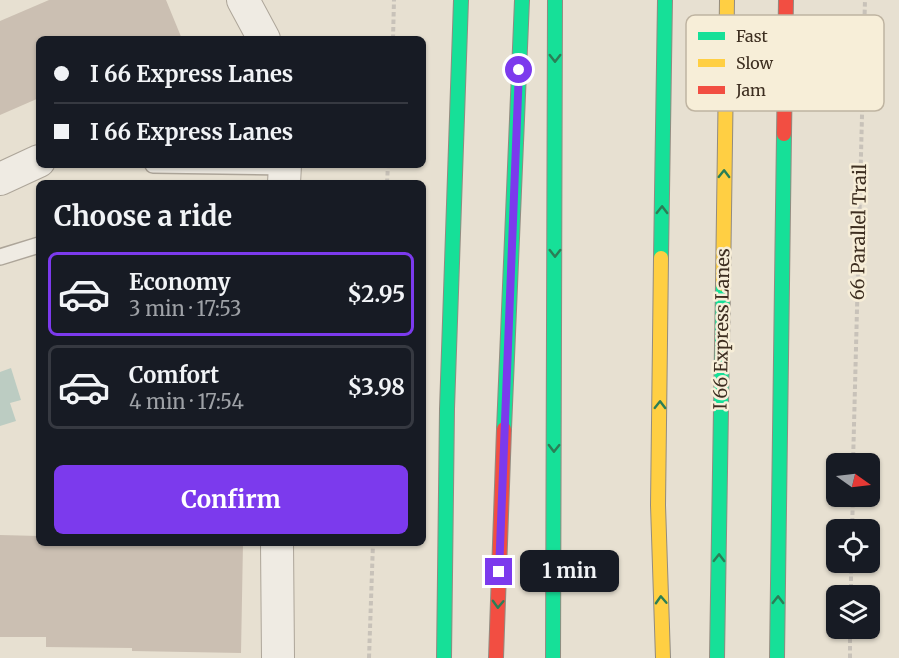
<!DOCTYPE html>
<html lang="en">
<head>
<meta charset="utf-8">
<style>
  :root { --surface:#171b24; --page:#20242c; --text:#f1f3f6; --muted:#9ea1a6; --line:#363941; --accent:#7c3aed }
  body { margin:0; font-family:Merriweather,serif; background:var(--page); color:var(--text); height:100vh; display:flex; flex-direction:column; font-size:22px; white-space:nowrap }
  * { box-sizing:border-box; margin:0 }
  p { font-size:20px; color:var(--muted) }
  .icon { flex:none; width:33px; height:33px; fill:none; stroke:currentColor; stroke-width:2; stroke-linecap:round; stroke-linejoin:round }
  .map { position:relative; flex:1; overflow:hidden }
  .side { position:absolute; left:36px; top:180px; width:390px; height:366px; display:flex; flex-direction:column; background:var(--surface); border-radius:9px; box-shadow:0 2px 4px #0004 }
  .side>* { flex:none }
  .guide { position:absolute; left:36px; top:36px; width:390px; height:132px; border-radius:9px; box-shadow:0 2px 4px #0004; display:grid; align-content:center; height:132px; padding:0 18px; background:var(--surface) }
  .needle { width:39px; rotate:104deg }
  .tools { position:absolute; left:826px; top:453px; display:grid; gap:12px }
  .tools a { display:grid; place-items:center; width:54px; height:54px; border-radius:9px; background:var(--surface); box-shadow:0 2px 4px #0004; font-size:30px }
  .end { position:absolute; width:27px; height:27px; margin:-14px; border:8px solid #7c3aed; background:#fff; box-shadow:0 0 0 3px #fff }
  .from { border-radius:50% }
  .bubble { position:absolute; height:42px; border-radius:9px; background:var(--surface); box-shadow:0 2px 4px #0004; font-size:20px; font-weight:700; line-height:42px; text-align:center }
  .guide b { display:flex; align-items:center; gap:21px; height:57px; font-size:22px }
  .guide b+b { border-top:2px solid var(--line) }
  .guide i { width:15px; height:15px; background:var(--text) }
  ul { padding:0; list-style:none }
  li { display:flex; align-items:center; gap:18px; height:84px; margin:0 12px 9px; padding:0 6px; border:3px solid var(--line); border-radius:9px }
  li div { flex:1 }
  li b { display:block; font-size:22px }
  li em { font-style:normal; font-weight:700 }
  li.on { border-color:var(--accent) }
  li>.icon { width:54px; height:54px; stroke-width:1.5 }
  h2 { padding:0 18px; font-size:27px; line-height:72px }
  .primary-button { display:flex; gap:12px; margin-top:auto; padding:12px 18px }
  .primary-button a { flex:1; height:69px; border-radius:9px; background:var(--accent); color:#fff; font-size:24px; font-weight:700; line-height:69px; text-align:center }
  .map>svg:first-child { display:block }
</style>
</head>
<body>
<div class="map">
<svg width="899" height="658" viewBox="0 0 899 658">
  <rect width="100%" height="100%" fill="#e7e0d1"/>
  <!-- water -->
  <path fill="#bcccc2" d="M 11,368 L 21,400 L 10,403 L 16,421 L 0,426 L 0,372 Z"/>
  <!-- building -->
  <g fill="#cbbfb2">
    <path d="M 49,0 L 166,0 L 182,39 L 39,39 L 39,98 L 0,115 L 0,21 Z"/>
    <path d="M 0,535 L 39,536 L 39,543 L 243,543 L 241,653 L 132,651 L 132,648 L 46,647 L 46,637 L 0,637 Z"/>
  </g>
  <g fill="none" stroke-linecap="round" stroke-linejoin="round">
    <defs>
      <g id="lane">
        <path d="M 153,165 L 285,167"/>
        <path d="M 0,257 L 39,245"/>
      </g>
      <g id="street">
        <path d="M 243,0 L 264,39"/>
        <path d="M 0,179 L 39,161"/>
        <path d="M 284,183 L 285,165"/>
        <path d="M 277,543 L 278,658"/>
      </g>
      <g id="fast">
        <path d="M 661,258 L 665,0"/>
        <path d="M 504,429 L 522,0"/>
        <path d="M 444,658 L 447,409 L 461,0"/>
        <path d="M 553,658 L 555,0"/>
        <path d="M 717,658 L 723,284"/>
        <path d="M 777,658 L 784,134"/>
      </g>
      <g id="slow">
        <path d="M 661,258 L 658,505 L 663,658"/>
        <path d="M 723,284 L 727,0"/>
      </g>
      <g id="jam">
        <path d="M 784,134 L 786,0"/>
        <path d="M 496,658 L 504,429"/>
      </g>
    </defs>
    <!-- lane casing -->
    <use href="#lane" stroke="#ada599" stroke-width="18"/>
    <!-- street casing -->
    <use href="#street" stroke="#ada599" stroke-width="34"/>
    <!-- fast casing -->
    <use href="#fast" stroke="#928b80" stroke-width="16"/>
    <!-- slow casing -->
    <use href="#slow" stroke="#928b80" stroke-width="16"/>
    <!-- jam casing -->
    <use href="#jam" stroke="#928b80" stroke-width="16"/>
    <!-- path -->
    <g stroke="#c8c2b9" stroke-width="4" stroke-dasharray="4.5 3" stroke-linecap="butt">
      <path d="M 393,39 L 394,0"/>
      <path d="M 387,183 L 388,165"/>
      <path d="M 853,464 L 865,0"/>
      <path d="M 852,530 L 853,496"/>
      <path d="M 851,596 L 851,562"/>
      <path d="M 369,658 L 373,543"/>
      <path d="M 850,658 L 850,628"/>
    </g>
    <!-- lane -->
    <use href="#lane" stroke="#efebe3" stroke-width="15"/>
    <!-- street -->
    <use href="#street" stroke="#efebe3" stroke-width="32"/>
    <!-- fast -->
    <use href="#fast" stroke="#16e098" stroke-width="14"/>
    <!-- slow -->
    <use href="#slow" stroke="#ffcf43" stroke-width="14"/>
    <!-- jam -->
    <use href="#jam" stroke="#f24e42" stroke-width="14"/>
  </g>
  <!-- one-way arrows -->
  <defs><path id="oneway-chevron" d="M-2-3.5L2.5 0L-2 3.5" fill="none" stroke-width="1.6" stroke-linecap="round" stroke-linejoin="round" transform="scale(1.5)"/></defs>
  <g stroke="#2b7e56">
    <use href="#oneway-chevron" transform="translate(555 58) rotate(90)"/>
    <use href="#oneway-chevron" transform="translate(724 174) rotate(-89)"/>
    <use href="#oneway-chevron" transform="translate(662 210) rotate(-89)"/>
    <use href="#oneway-chevron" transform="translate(555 253) rotate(90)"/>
    <use href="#oneway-chevron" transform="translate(660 405) rotate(-89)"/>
    <use href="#oneway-chevron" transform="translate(554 448) rotate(91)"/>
    <use href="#oneway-chevron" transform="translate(719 558) rotate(-89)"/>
    <use href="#oneway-chevron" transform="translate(661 600) rotate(-93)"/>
    <use href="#oneway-chevron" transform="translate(778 600) rotate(-89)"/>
    <use href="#oneway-chevron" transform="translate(498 604) rotate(92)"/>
  </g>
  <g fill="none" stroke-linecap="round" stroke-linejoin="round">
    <!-- route -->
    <path stroke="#7c3aed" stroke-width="8" d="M 499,572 L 519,70"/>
  </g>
  <g text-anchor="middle" stroke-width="5" stroke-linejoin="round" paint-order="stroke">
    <!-- street labels -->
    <g font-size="18" fill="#3d2e20" stroke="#f7eed8">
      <text transform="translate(859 232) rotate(-89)" y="6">66 Parallel Trail</text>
      <text transform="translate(722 329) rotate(-89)" y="6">I 66 Express Lanes</text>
    </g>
  </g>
  <!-- legend -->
  <rect x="686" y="15" width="198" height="96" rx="9" fill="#f7eed8" stroke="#bfb4a1" stroke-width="1.5"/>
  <rect x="698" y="32" width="27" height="8" fill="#16e098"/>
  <rect x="698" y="59" width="27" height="8" fill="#ffcf43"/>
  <rect x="698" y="86" width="27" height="8" fill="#f24e42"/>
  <g font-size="16" fill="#3d2e20">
    <text x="736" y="42">Fast</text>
    <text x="736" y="69">Slow</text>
    <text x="736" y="96">Jam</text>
  </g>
</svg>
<div class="tools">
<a><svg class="needle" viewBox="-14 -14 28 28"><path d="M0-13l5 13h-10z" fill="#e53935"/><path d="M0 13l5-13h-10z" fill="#9ea1a6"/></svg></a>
<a><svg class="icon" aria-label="locate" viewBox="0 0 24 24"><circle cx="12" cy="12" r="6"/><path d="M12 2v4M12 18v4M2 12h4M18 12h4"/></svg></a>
<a><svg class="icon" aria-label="layers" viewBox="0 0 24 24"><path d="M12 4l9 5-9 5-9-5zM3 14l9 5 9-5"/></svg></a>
</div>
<i class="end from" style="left:519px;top:70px"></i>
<i class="end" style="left:499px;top:572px"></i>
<div class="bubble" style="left:520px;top:550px;width:99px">1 min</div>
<div class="guide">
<b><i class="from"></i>I 66 Express Lanes</b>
<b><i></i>I 66 Express Lanes</b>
</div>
<section class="side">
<h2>Choose a ride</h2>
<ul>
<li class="on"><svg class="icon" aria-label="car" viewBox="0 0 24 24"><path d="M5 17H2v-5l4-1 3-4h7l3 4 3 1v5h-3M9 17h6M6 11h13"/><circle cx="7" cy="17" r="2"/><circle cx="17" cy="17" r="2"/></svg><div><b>Economy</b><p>3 min · 17:53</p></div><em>$2.95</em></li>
<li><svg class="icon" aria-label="car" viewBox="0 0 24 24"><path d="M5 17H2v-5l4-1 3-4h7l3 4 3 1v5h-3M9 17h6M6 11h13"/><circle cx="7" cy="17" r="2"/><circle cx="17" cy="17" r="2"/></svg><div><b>Comfort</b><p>4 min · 17:54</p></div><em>$3.98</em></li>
</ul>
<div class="primary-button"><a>Confirm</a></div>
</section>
</div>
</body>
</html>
